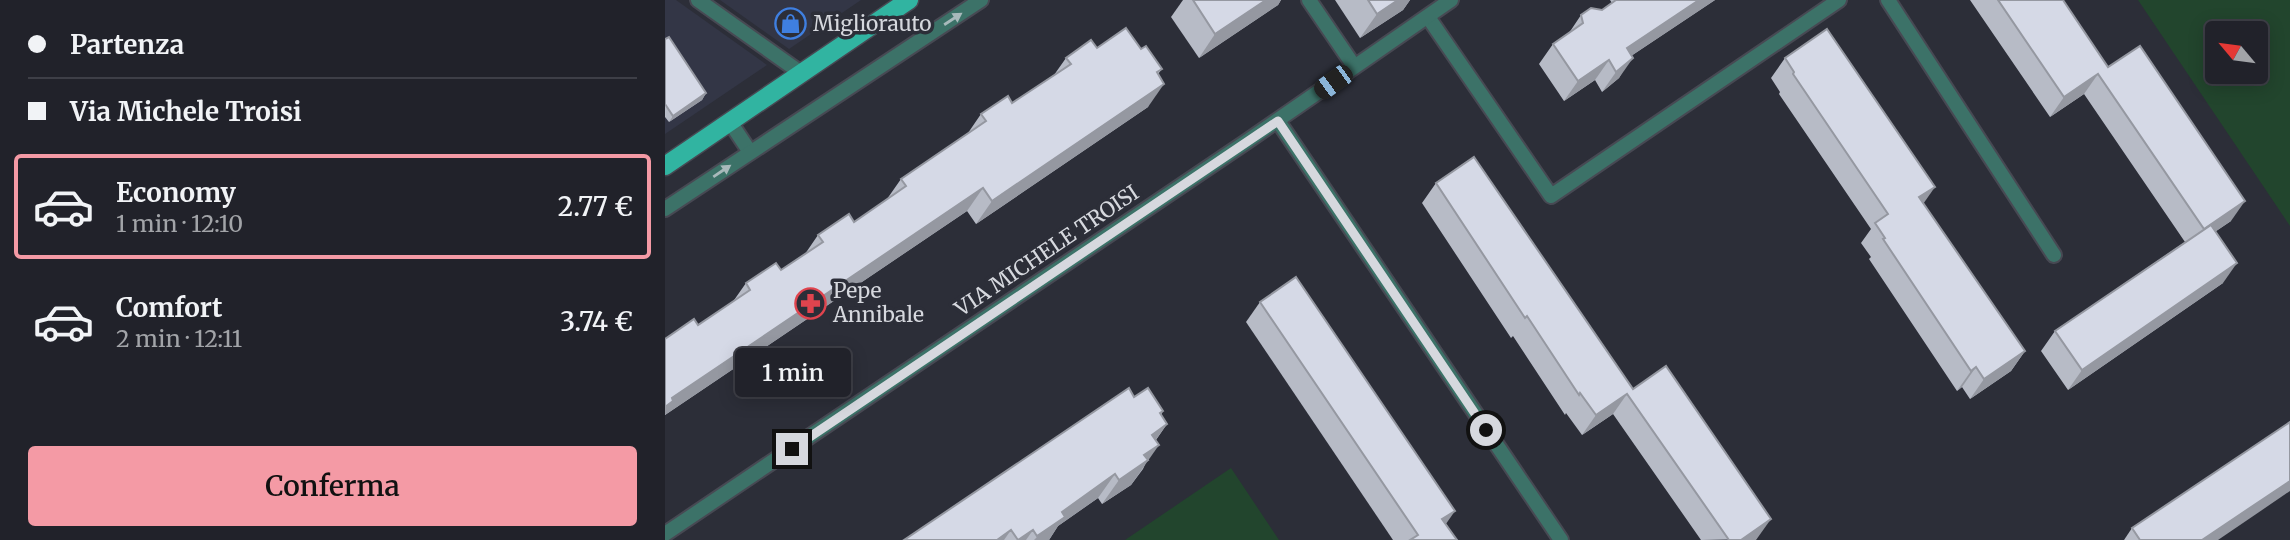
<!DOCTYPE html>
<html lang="it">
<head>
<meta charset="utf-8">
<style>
  :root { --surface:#21222a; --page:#292a32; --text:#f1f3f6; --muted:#a2a4a8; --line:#3e3f47; --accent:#f49aa5 }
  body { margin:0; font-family:Merriweather,serif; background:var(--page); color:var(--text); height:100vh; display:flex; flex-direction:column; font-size:26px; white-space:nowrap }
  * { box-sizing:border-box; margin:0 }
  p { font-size:23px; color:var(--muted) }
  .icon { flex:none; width:38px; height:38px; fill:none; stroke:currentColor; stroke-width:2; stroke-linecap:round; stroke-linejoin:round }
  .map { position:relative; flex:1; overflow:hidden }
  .sheet { display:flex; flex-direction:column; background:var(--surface); width:665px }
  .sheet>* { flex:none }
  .guide { display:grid; align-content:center; height:154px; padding:0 28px; background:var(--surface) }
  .needle { width:46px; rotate:299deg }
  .tools { position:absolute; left:1540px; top:21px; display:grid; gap:14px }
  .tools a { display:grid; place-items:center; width:63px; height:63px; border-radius:7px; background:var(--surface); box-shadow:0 4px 18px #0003,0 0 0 2px var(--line); font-size:35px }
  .end { position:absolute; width:32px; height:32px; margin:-16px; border:9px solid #d6d8de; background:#111; box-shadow:0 0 0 4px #111 }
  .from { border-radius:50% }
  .bubble { position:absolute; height:49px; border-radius:7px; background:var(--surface); box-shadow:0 4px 18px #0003,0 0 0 2px var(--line); font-size:23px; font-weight:600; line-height:49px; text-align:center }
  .car { position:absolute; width:21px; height:42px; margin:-21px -10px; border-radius:9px; box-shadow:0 0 5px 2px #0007; background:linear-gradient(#222 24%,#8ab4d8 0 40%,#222 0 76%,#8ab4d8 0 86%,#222 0) }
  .guide b { display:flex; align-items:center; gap:24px; height:66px; font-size:26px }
  .guide b+b { border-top:2px solid var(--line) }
  .guide i { width:18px; height:18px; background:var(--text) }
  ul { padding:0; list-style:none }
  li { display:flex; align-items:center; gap:21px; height:105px; margin:0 14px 10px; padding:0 14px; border:4px solid transparent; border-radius:7px }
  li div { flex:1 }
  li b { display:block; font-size:26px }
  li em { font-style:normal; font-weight:600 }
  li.current { border-color:var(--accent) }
  li>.icon { width:63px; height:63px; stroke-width:1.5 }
  .action { display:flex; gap:14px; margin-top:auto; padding:14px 28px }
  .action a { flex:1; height:80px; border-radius:7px; background:var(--accent); color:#111; font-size:28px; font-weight:600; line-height:80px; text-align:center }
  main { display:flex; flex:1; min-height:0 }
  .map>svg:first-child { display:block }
</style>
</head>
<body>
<main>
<section class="sheet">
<div class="guide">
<b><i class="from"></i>Partenza</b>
<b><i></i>Via Michele Troisi</b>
</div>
<ul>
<li class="current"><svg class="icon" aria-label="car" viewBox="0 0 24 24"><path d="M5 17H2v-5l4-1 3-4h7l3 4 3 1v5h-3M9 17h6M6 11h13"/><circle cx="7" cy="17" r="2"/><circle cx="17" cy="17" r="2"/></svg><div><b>Economy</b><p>1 min · 12:10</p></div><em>2.77 €</em></li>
<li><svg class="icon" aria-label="car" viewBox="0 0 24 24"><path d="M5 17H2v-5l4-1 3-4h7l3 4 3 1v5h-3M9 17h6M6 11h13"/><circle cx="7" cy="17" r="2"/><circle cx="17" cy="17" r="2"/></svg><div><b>Comfort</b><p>2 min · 12:11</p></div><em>3.74 €</em></li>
</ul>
<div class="action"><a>Conferma</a></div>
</section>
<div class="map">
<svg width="1625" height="540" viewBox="0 0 1625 540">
  <rect width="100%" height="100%" fill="#2c2e38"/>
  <!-- built -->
  <g fill="#333646">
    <path d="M 0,0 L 11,0 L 102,65 L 0,134 Z"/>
    <path d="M 55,0 L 196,0 L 124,49 Z"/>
  </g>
  <!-- green -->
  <g fill="#22452d" fill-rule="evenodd">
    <path d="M 1473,0 L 1625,0 L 1625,226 ZM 1591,33 L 1591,72 L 1552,72 L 1552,33 Z"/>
    <path d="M 566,468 L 614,540 L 460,540 Z"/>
  </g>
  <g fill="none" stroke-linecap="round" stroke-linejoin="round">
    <defs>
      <path id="service" d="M 33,0 L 136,73"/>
      <g id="minor">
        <path d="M 644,0 L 689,66"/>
        <path d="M 1223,0 L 1389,255"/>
        <path d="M 763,17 L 886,196 L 1174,0"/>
        <path d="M 613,121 L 896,540"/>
        <path d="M 65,122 L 85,152"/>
        <path d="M 0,209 L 316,0"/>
        <path d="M 0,534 L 581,142 L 786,0"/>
      </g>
      <path id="primary" d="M 0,166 L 244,0"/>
    </defs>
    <!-- service casing -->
    <use href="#service" stroke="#474953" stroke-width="18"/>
    <!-- minor casing -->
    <use href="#minor" stroke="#474953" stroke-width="18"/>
    <!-- primary casing -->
    <use href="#primary" stroke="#474953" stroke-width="21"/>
    <!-- service -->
    <use href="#service" stroke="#3c7268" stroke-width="14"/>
    <!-- minor -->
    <use href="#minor" stroke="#3c7268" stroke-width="14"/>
    <!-- primary -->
    <use href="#primary" stroke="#31b4a1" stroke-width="18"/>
  </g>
  <!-- wall -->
  <g fill="#b7bbc6">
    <path d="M 518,0 L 616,0 L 613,5 L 534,58 L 506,17 Z"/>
    <path d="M 670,0 L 745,0 L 738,10 L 695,38 Z"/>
    <path d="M 945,0 L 1050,0 L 966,56 L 954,78 L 937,92 L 930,80 L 899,101 L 874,64 L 888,44 L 904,33 L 916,15 L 937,10 L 947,3 Z"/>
    <path d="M 1305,0 L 1398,0 L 1443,67 L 1566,221 L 1551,231 L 1558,283 L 1403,390 L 1376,351 L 1390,331 L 1520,242 L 1419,94 L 1385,117 Z"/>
    <path d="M 0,39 L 41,93 L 37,100 L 4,122 L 0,117 Z"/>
    <path d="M 432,48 L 476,49 L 497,69 L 493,74 L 483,107 L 311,224 L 302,211 L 0,415 L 0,339 L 33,325 L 67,303 L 81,283 L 116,270 L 140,254 L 153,235 L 189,222 L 222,199 L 236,179 L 303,133 L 316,114 L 347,103 L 389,75 L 401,58 Z"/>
    <path d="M 1120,58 L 1258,203 L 1360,351 L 1346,371 L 1305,399 L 1297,387 L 1292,391 L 1204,259 L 1206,257 L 1196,243 L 1206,229 L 1114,94 L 1115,92 L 1106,78 Z"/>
    <path d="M 771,183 L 968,389 L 1092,539 L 1036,540 L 948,414 L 917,435 L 901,413 L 900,415 L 848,336 L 846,338 L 757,203 Z"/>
    <path d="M 595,302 L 781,524 L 792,540 L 728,540 L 581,322 Z"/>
    <path d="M 469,397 L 498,411 L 496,415 L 502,424 L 491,440 L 478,469 L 466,485 L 437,504 L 433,498 L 393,526 L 384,540 L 239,540 Z"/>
    <path d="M 1467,528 L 1553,540 L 1459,540 Z"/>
  </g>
  <!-- shaded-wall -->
  <g fill="#9598a1">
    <path d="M 601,0 L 616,0 L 613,5 L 534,58 L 550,34 Z"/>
    <path d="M 733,0 L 745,0 L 738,10 L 695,38 L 712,14 Z"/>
    <path d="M 1034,0 L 1050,0 L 948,68 L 962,48 Z"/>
    <path d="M 968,58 L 954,78 L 937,92 L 951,72 Z"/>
    <path d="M 944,60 L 930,80 L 899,101 L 913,81 Z"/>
    <path d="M 1433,74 L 1419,94 L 1385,117 L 1399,97 Z"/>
    <path d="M 499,84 L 483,107 L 311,224 L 327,201 Z"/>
    <path d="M 41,93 L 37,100 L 4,122 L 8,116 Z"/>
    <path d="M 1270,187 L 1256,207 L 1254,197 Z"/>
    <path d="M 318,188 L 302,211 L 0,415 L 0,407 L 7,398 Z"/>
    <path d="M 1580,201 L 1566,221 L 1525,249 L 1539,229 Z"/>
    <path d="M 1572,263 L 1558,283 L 1403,390 L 1417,370 Z"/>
    <path d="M 1360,351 L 1346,371 L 1305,399 L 1319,379 Z"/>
    <path d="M 1311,367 L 1297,387 L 1292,391 L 1306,371 Z"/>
    <path d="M 962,394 L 948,414 L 917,435 L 931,415 Z"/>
    <path d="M 502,424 L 485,448 L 487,435 Z"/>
    <path d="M 494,445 L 466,485 L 437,504 L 454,480 L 479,455 Z"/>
    <path d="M 450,474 L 433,498 L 393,526 L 384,540 L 369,540 L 397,512 Z"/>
    <path d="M 1625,481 L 1625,491 L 1553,540 L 1537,540 Z"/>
    <path d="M 790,511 L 776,531 L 777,519 Z"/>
    <path d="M 1106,519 L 1091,540 L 1076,540 Z"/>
    <path d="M 346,530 L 339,540 L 332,540 Z"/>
    <path d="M 368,530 L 361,540 L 354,540 Z"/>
  </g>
  <!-- building -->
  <g fill="#d5d9e6" stroke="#9598a1" stroke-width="2">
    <path d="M 528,0 L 601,0 L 550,34 Z"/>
    <path d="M 703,0 L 733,0 L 712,14 Z"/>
    <path d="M 951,0 L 1034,0 L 962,48 L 968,58 L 951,72 L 944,60 L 913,81 L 888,44 L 918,23 L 916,15 L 926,8 L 937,10 Z"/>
    <path d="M 1333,0 L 1398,0 L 1443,67 L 1475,46 L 1580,201 L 1539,229 L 1433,74 L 1399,97 Z"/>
    <path d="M 461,28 L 476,49 L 481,46 L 497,69 L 492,72 L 499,84 L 327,201 L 318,188 L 7,398 L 8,401 L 0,407 L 0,339 L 29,319 L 33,325 L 85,290 L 81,283 L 111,263 L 116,270 L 158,242 L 153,235 L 184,214 L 189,222 L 241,186 L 236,179 L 321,121 L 316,114 L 343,96 L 347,103 L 406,64 L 401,58 L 426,40 L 432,48 Z"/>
    <path d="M 1162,29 L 1270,187 L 1254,197 L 1360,351 L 1319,379 L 1311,367 L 1306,371 L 1218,239 L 1220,238 L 1210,223 L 1223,214 L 1128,74 L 1129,72 L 1120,58 Z"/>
    <path d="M 4,37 L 41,93 L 8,116 L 0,104 L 0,39 Z"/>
    <path d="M 809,157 L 968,389 L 1001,366 L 1106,519 L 1076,540 L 1064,540 L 962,394 L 931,415 L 915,393 L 914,395 L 862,316 L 860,318 L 771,183 Z"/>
    <path d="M 1546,225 L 1572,263 L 1417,370 L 1390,331 Z"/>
    <path d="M 631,277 L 790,511 L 777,519 L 792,540 L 745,540 L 753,535 L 595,302 Z"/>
    <path d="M 464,388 L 469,397 L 483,388 L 498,411 L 495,413 L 502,424 L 487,435 L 494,445 L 479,455 L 483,460 L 454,480 L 450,474 L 397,512 L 400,517 L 372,536 L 368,530 L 353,540 L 346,530 L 332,540 L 239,540 Z"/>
    <path d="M 1625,422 L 1625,481 L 1537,540 L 1475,540 L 1467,528 Z"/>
  </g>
  <!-- one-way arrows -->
  <defs><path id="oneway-solid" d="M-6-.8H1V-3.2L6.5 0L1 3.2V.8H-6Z" transform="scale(1.75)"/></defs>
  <g fill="#a8b9bb">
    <use href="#oneway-solid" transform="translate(288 19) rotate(-33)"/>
    <use href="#oneway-solid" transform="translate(57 171) rotate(-34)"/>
  </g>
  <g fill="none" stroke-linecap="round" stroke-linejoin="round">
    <!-- route -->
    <path stroke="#d6d8de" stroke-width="9" d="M 127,449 L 613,121 L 821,430"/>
  </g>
  <!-- icons -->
  <defs>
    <symbol id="shop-ring" viewBox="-11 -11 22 22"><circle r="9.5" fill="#2c2e38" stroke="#3f7fe0" stroke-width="1.5"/><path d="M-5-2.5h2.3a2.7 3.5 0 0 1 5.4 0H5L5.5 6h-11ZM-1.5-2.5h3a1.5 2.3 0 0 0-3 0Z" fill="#3f7fe0"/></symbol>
    <symbol id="pharmacy-ring" viewBox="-11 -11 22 22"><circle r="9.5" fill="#2c2e38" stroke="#e0444e" stroke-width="1.5"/><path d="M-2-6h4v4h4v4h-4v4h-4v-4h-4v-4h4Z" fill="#e0444e"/></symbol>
  </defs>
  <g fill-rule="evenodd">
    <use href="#shop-ring" x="108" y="6" width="35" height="35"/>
    <use href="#pharmacy-ring" x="128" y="286" width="35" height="35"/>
  </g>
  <g text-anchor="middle" stroke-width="7" stroke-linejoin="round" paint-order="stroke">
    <!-- poi labels -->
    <g font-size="21" fill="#d6d8de" stroke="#2c2e38" text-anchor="start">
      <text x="148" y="31">Migliorauto</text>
      <text x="168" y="298">Pepe<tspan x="168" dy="24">Annibale</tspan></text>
    </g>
    <!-- street labels -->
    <g font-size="21" fill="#d6d8de" stroke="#2c2e38">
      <text transform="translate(382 251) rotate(-34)" y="7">VIA MICHELE TROISI</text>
    </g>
  </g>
</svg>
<div class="tools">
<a><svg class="needle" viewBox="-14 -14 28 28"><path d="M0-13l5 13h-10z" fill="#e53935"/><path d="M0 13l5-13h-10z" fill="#a2a4a8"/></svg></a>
</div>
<i class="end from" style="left:821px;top:430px"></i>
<i class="end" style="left:127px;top:449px"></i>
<div class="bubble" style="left:70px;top:348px;width:116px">1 min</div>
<i class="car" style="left:668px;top:82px;rotate:234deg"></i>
</div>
</main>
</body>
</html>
